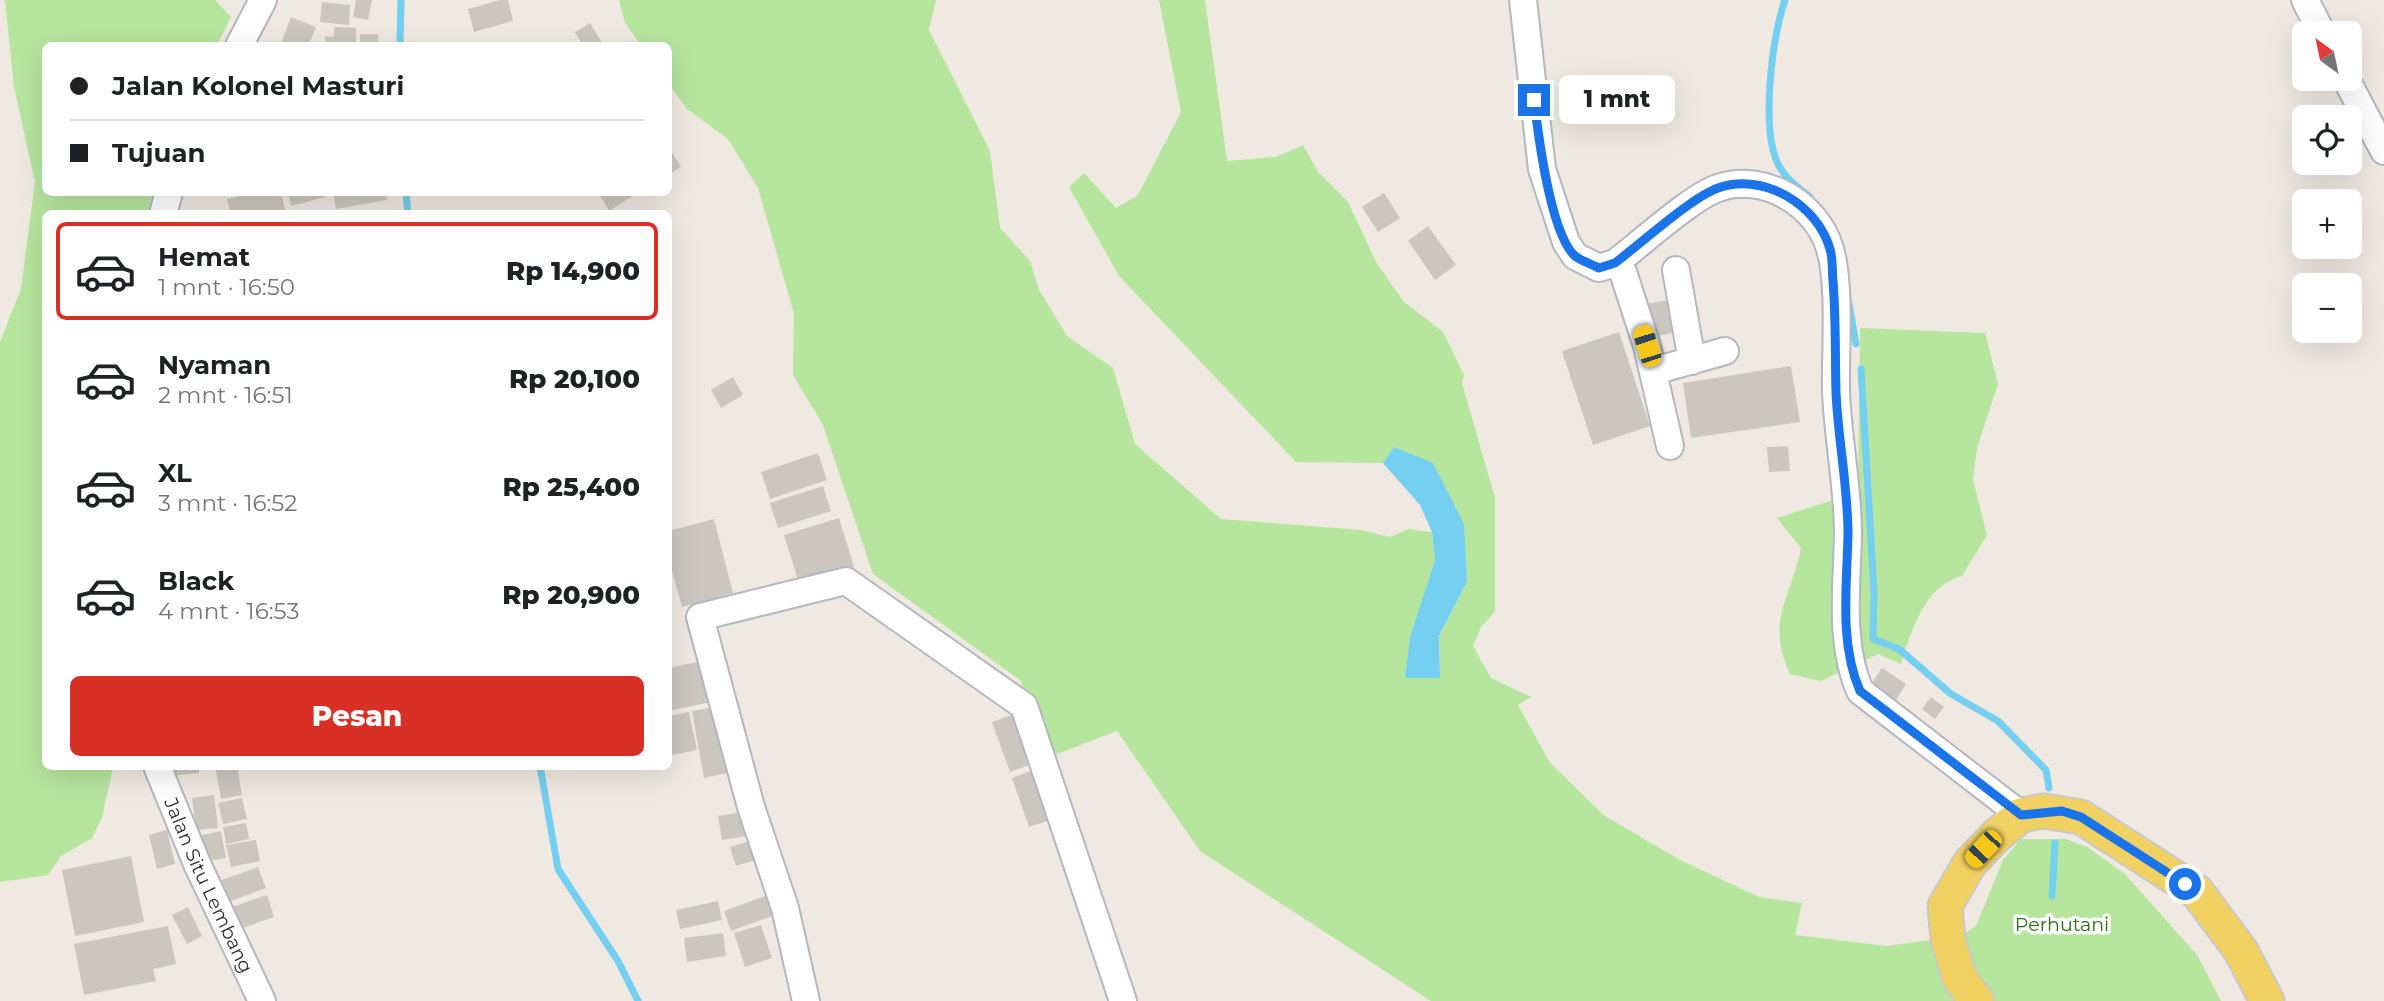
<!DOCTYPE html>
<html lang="id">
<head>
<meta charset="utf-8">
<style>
  :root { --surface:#fff; --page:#f2f2f2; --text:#202124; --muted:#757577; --line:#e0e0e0; --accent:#d93025 }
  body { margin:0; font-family:Montserrat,sans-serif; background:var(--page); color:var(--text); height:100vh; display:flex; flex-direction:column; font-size:26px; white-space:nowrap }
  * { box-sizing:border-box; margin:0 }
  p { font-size:23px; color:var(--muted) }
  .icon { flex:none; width:38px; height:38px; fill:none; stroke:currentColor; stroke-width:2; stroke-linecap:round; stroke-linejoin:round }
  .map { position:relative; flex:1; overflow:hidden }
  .drawer { position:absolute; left:42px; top:210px; width:630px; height:560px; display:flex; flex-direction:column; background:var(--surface); border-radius:10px; box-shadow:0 7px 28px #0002 }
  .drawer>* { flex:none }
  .banner { position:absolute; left:42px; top:42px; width:630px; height:154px; border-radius:10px; box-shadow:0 7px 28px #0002; display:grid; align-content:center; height:154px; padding:0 28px; background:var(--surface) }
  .needle { width:46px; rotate:327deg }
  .controls { position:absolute; left:2292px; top:21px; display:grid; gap:14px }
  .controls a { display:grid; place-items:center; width:70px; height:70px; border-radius:10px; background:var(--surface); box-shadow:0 7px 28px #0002; font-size:35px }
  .end { position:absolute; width:32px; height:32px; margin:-16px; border:9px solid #1a73e8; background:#fff; box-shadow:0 0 0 4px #fff }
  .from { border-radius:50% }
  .bubble { position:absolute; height:49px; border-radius:10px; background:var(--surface); box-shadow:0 7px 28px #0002; font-size:23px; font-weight:800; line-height:49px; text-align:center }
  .car { position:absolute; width:21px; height:42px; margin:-21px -10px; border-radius:9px; box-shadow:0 0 5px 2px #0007; background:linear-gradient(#f5c518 24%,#345 0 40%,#f5c518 0 76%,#345 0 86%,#f5c518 0) }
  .banner b { display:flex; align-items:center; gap:24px; height:66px; font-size:26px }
  .banner b+b { border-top:2px solid var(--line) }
  .banner i { width:18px; height:18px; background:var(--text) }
  ul { padding:12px 0 0; list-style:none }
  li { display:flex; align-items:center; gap:21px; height:98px; margin:0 14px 10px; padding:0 14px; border:4px solid transparent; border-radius:10px }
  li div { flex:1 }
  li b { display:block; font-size:26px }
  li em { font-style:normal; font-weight:800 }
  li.active { border-color:var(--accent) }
  li>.icon { width:63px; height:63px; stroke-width:1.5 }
  .primary-button { display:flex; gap:14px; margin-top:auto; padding:14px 28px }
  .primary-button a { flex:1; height:80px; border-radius:10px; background:var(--accent); color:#fff; font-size:28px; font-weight:800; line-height:80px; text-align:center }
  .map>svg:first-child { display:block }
</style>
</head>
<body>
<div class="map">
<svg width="2384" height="1001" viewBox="0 0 2384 1001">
  <rect width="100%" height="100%" fill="#efe9e1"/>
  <!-- green -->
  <g fill="#b6e59e">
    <path d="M 5,0 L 215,0 L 231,17 L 217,45 L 46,46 L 46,192 L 156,193 L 150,213 L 46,214 L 46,766 L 113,767 L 102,818 L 92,838 L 61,856 L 48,875 L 0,882 L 0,342 L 21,289 L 35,182 L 14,87 Z"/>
    <path d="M 619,0 L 936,0 L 929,30 L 990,151 L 1000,228 L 1030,261 L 1039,290 L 1067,336 L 1113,368 L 1135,444 L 1221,519 L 1361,530 L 1390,537 L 1408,529 L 1432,532 L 1435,560 L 1410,637 L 1440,677 L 1439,637 L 1467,582 L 1394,447 L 1383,463 L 1296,462 L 1119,276 L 1069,187 L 1084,173 L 1116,208 L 1138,195 L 1181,112 L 1159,0 L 1205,0 L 1227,161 L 1276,157 L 1303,145 L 1318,172 L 1348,202 L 1377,264 L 1404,302 L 1443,332 L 1464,375 L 1462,383 L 1495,498 L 1495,611 L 1481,627 L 1473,646 L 1491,678 L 1531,697 L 1518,705 L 1550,763 L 1605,816 L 1680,860 L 1759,897 L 1802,903 L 1795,935 L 1887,946 L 1961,936 L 1976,926 L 2003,860 L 2021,839 L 2066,839 L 2087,847 L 2124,873 L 2197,955 L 2221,1001 L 1431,1001 L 1200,851 L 1117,731 L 1047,758 L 1021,681 L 873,574 L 823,425 L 793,375 L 794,314 L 758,188 L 728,139 L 687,109 L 669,84 L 668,46 L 641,45 L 625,23 Z"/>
    <path d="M 1860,328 L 1985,333 L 1998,384 L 1977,448 L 1973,480 L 1987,535 L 1962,576 C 1925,585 1911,631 1901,664 L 1878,654 L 1821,681 L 1790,674 C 1765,619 1791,600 1801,548 L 1777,518 L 1858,492 Z"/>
  </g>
  <!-- water -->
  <path fill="#75cff0" d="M 1394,447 L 1433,463 L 1464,524 L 1467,582 L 1439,636 L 1440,678 L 1405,678 L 1410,637 L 1435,560 L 1432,532 L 1420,505 L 1383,463 Z"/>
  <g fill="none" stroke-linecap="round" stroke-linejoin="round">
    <!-- stream -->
    <g stroke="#75cff0" stroke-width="7">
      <path d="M 1785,0 C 1772,39 1760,130 1779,166 C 1786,179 1799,188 1810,197"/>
      <path d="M 400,46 L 401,0"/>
      <path d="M 406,192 L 408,214"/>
      <path d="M 1848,298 L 1856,344"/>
      <path d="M 1861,369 L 1874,592 L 1873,639 L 1899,649 L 1951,694 L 1998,721 L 2046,770 L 2049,788"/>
      <path d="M 540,766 L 558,869 L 618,961 L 638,1001"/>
      <path d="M 2052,896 L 2055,843"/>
    </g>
  </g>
  <!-- building -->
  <g fill="#cbc7bf">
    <path d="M 356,0 L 372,0 L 368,20 L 353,17 Z"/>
    <path d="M 500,0 L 508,0 L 513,21 L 474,32 L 468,9 Z"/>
    <path d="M 322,2 L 350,5 L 349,25 L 320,22 Z"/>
    <path d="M 291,17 L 316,27 L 308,46 L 280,46 Z"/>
    <path d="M 590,23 L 604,46 L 583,46 L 575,32 Z"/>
    <path d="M 334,27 L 356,28 L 356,46 L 325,46 L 325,36 L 334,37 Z"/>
    <path d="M 360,34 L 378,34 L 379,46 L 360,46 Z"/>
    <path d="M 668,146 L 681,167 L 668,175 Z"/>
    <path d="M 258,192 L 281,192 L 286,214 L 231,214 L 227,199 Z"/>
    <path d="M 288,192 L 323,192 L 325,197 L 291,206 Z"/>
    <path d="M 333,192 L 385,192 L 387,200 L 336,209 Z"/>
    <path d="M 598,192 L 639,192 L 609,211 Z"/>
    <path d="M 1384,193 L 1400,218 L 1378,232 L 1362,207 Z"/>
    <path d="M 1428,226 L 1456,265 L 1435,280 L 1408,241 Z"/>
    <path d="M 1669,300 L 1676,332 L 1653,337 L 1646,304 Z"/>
    <path d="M 1619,332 L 1650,426 L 1593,445 L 1562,351 Z"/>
    <path d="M 1791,366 L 1800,422 L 1691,438 L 1683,383 Z"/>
    <path d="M 733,377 L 743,395 L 721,408 L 711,390 Z"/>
    <path d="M 1788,446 L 1790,471 L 1769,472 L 1767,447 Z"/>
    <path d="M 818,453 L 827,480 L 770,499 L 761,472 Z"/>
    <path d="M 823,486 L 831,511 L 778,528 L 770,503 Z"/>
    <path d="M 839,518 L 854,567 L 799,583 L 784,535 Z"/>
    <path d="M 714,519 L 733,593 L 682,607 L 668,557 L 668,531 Z"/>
    <path d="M 703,661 L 711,702 L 668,711 L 668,668 Z"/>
    <path d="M 1882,668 L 1906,684 L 1892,706 L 1867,690 Z"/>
    <path d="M 1931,697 L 1944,707 L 1935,719 L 1922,709 Z"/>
    <path d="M 721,706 L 733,772 L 704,778 L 692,711 Z"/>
    <path d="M 689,712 L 697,750 L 668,756 L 668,716 Z"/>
    <path d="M 1017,713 L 1035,763 L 1010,772 L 992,722 Z"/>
    <path d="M 169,766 L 199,766 L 199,773 L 170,776 Z"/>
    <path d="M 215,766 L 237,766 L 242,795 L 221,799 Z"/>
    <path d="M 1036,769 L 1054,819 L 1029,827 L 1012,778 Z"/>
    <path d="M 214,795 L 218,828 L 196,830 L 192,798 Z"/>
    <path d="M 242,798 L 247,819 L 223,824 L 218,803 Z"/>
    <path d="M 749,811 L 753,835 L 722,840 L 718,816 Z"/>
    <path d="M 246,823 L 249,839 L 226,844 L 223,827 Z"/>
    <path d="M 167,830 L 175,864 L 157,869 L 149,835 Z"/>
    <path d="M 221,831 L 226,858 L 207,861 L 202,835 Z"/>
    <path d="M 760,838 L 766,857 L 736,866 L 730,847 Z"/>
    <path d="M 256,840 L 260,861 L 231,867 L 226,845 Z"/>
    <path d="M 131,856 L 144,922 L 75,936 L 62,870 Z"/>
    <path d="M 258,867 L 266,888 L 228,902 L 219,881 Z"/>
    <path d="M 776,892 L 783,912 L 731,931 L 724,911 Z"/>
    <path d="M 267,895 L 274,917 L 239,929 L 232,907 Z"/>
    <path d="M 718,901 L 722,920 L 680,929 L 676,910 Z"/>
    <path d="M 188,907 L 202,936 L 187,944 L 172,915 Z"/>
    <path d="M 761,925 L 772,958 L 745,967 L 734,933 Z"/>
    <path d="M 168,926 L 176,964 L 153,969 L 156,981 L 84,995 L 74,944 Z"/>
    <path d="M 723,933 L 726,956 L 687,962 L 684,938 Z"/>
  </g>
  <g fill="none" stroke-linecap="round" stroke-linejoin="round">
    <defs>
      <g id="minor">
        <path d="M 1523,0 L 1542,169 L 1566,242 L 1575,256 L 1599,268 L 1615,263 C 1639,245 1693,196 1718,188 C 1764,172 1817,204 1830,249 C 1841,287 1835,352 1836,392 C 1838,439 1848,487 1848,534 C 1847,586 1839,643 1860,691 L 2021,815"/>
        <path d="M 2305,0 L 2322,33"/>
        <path d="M 239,46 L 263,0"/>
        <path d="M 2346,79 L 2384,151"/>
        <path d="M 163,214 L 169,192"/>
        <path d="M 1615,263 L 1623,272 L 1647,346 L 1670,446"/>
        <path d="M 1676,270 L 1692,361"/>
        <path d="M 1654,371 L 1725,351"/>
        <path id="s1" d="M 157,766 L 198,866 L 262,1001"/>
        <path d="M 806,1001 L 785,908 L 751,807 L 700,617 L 846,581 L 1024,706 L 1123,1001"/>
      </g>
      <path id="major" d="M 1977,1001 L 1960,979 L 1948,940 L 1945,906 L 1970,863 L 1996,836 L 2021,815 L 2044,811 L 2081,817 L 2197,892 L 2241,951 L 2267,1001"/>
    </defs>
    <!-- minor casing -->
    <use href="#minor" stroke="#b4b7c1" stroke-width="30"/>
    <!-- major casing -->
    <use href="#major" stroke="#c9c9c9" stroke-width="37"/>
    <!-- minor -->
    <use href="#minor" stroke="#fff" stroke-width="26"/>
    <!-- major -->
    <use href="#major" stroke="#f2d163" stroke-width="33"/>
  </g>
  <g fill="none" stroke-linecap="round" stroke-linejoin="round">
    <!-- route -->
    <path stroke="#1a73e8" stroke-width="9" d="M 1534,100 C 1538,133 1550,233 1575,256 C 1581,261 1592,264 1599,268 L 1615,263 C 1639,245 1692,197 1718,188 C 1763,172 1817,204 1830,249 C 1833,259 1832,271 1833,281 C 1836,318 1835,355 1836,392 C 1838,439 1848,487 1848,534 C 1847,586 1839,643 1860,691 L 2021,815 L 2062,811 L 2081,817 L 2185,884"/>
  </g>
  <g text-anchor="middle" stroke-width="7" stroke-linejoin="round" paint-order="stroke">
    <!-- street labels -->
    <g font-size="19" fill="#2e2e2e" stroke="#fff">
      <text dy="7" stroke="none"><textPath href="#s1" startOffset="130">Jalan Situ Lembang</textPath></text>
    </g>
    <!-- park labels -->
    <g font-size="19" fill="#2c6e1b" stroke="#fff">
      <text x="2062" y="931">Perhutani</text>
    </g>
  </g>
</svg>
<div class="controls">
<a><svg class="needle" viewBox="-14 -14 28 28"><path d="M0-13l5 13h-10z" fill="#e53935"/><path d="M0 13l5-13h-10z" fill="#757577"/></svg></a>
<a><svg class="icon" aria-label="locate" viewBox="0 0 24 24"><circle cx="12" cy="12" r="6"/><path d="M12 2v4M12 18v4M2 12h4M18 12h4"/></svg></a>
<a>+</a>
<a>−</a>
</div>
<i class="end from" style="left:2185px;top:884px"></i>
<i class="end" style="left:1534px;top:100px"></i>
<div class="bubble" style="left:1559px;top:75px;width:116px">1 mnt</div>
<i class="car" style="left:1647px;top:346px;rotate:342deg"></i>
<i class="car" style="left:1983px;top:849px;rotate:223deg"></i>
<div class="banner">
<b><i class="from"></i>Jalan Kolonel Masturi</b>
<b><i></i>Tujuan</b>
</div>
<section class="drawer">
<ul>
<li class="active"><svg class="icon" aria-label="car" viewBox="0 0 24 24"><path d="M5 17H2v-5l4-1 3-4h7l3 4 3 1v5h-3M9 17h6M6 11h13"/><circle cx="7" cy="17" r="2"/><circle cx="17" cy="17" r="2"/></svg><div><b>Hemat</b><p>1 mnt · 16:50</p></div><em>Rp 14,900</em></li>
<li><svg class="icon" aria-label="car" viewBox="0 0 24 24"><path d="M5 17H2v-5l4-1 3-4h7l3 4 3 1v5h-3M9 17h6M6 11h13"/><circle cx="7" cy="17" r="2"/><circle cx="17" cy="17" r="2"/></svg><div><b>Nyaman</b><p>2 mnt · 16:51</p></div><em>Rp 20,100</em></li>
<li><svg class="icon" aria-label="car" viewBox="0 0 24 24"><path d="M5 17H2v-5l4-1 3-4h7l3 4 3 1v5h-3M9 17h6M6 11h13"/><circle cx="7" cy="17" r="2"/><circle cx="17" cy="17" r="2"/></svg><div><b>XL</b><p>3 mnt · 16:52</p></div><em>Rp 25,400</em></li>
<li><svg class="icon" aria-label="car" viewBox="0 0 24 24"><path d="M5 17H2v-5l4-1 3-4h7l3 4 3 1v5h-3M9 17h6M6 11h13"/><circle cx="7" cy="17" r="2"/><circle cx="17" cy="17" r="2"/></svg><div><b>Black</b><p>4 mnt · 16:53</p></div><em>Rp 20,900</em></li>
</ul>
<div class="primary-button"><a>Pesan</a></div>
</section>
</div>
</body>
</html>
